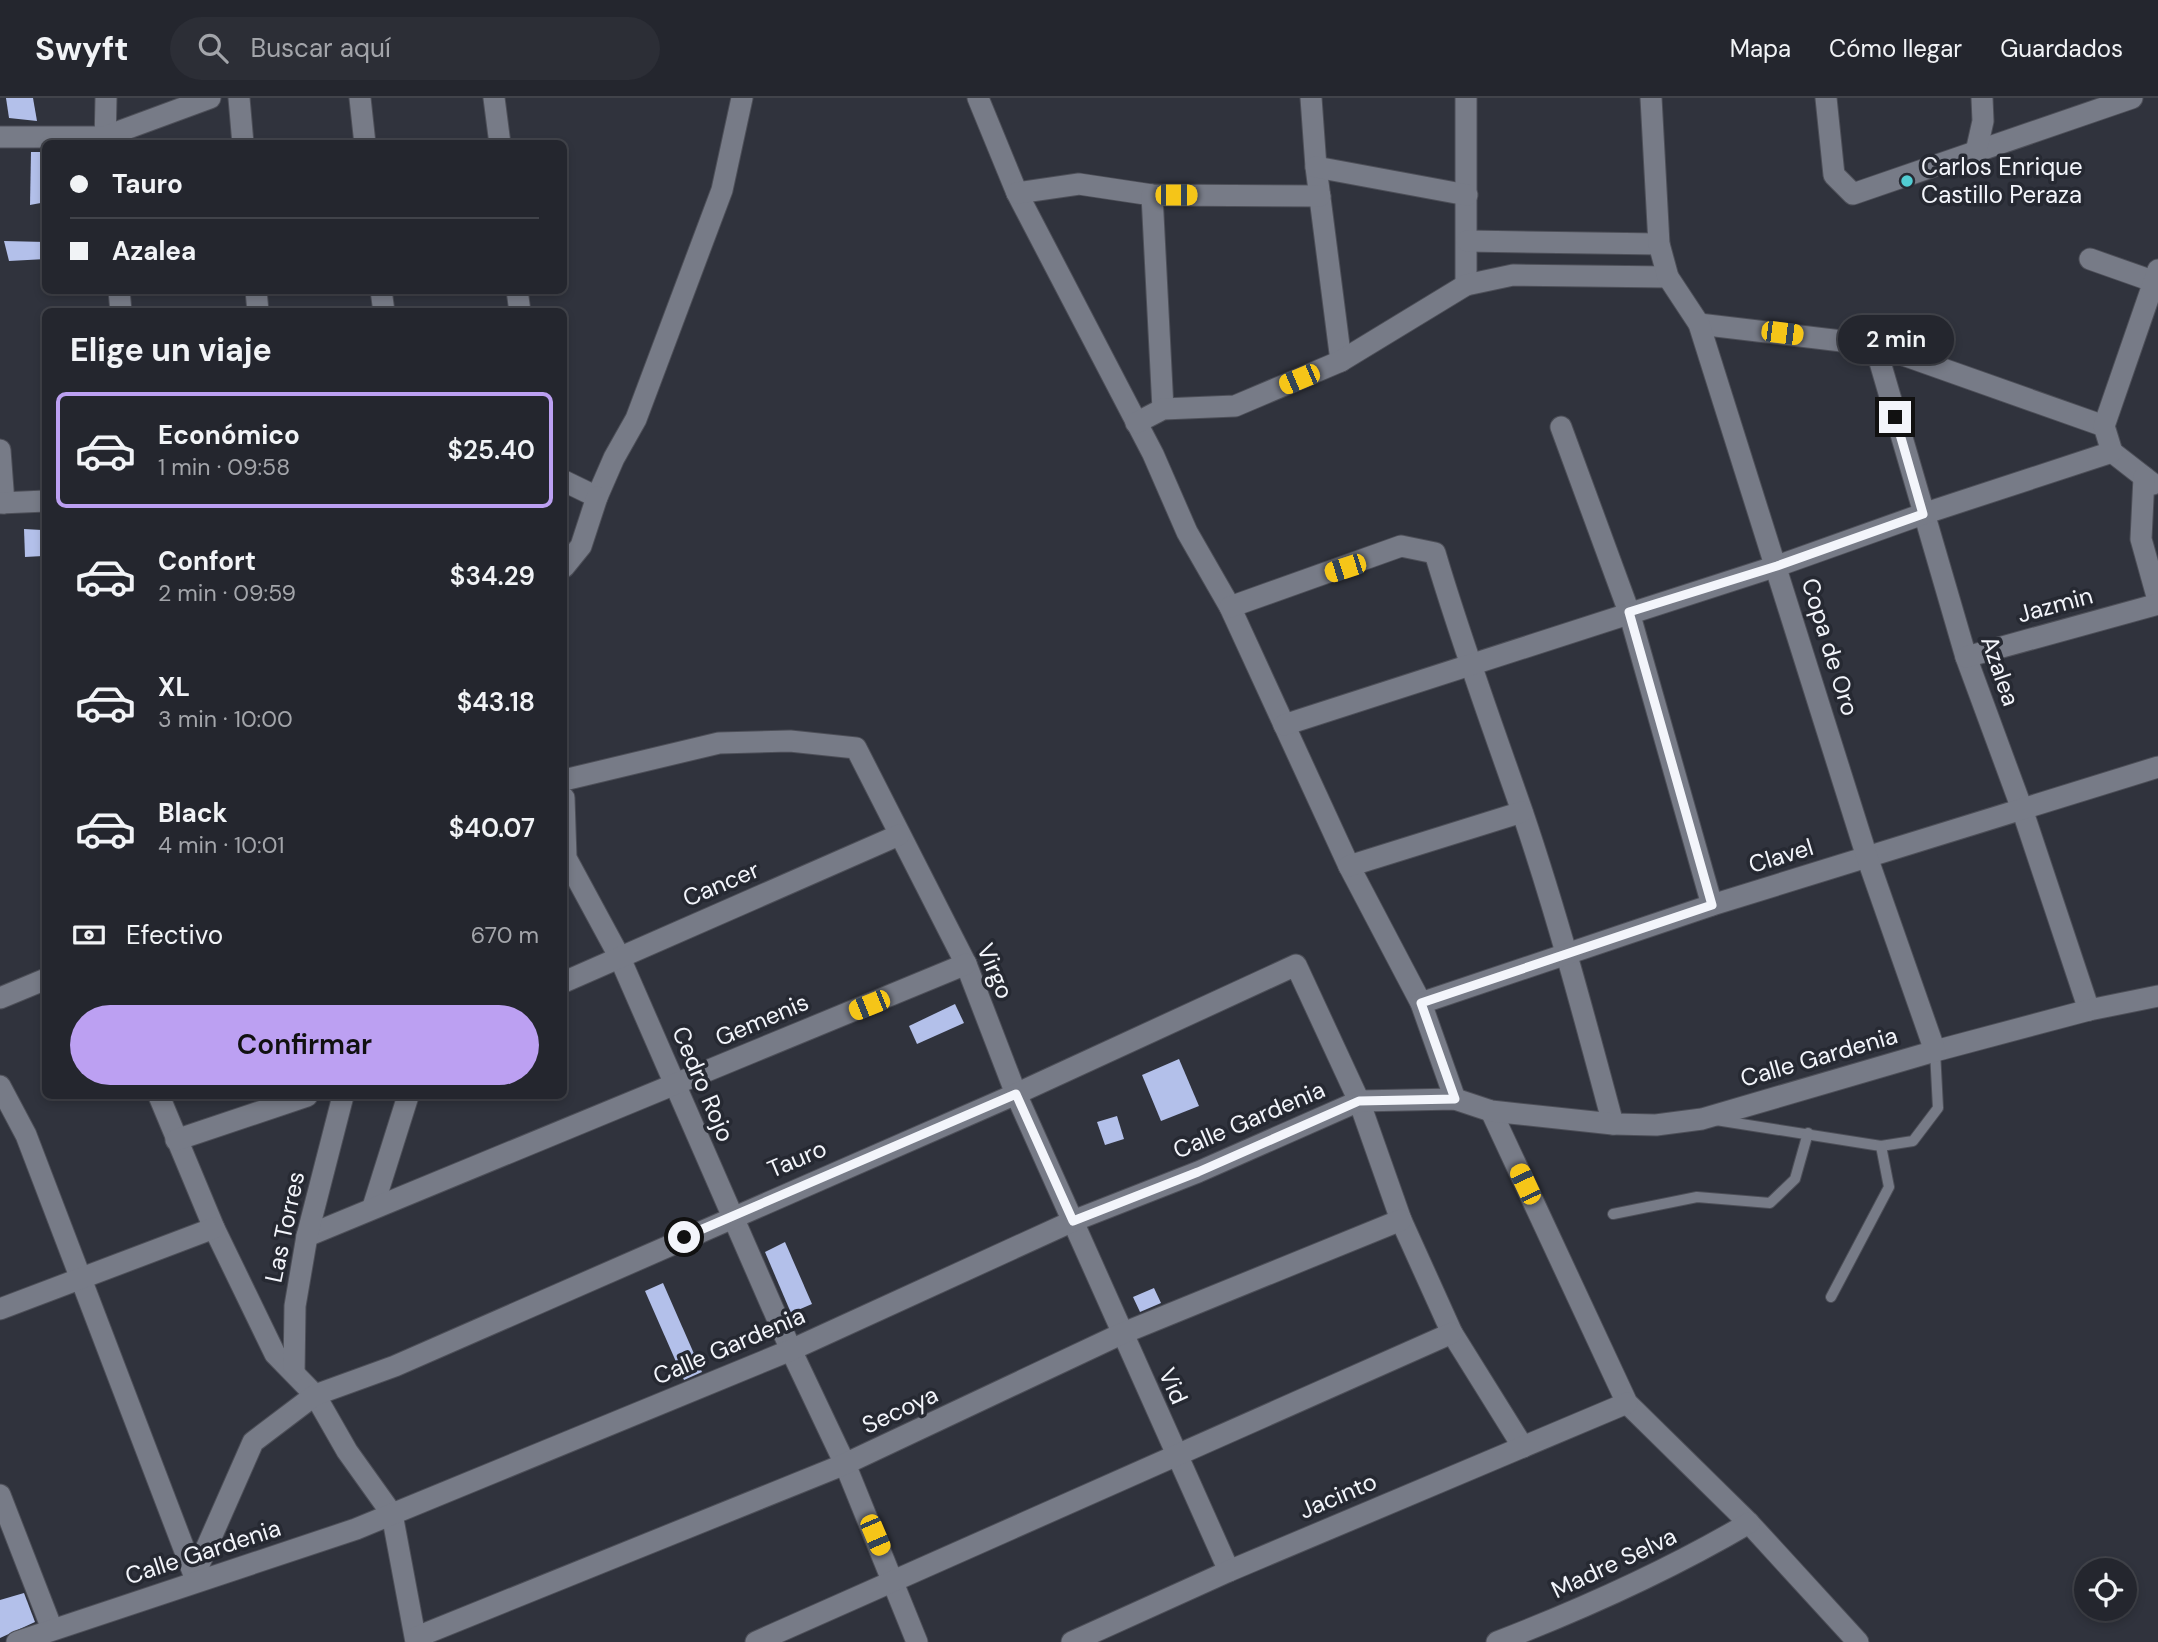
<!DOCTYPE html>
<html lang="es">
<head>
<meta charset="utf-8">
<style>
  :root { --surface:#24262e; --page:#2c2e36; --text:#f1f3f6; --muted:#a3a5aa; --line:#41434a; --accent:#bca0f2 }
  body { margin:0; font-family:"DM Sans",sans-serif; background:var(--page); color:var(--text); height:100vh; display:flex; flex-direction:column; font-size:26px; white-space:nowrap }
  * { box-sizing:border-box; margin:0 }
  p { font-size:23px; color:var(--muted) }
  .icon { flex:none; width:38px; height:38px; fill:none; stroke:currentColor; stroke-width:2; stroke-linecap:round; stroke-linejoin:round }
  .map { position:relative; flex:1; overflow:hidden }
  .drawer { position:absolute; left:42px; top:210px; width:525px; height:791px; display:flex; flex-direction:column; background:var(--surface); border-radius:10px; box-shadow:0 4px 10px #0003,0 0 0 2px var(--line) }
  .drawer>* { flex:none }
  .top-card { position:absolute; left:42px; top:42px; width:525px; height:154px; border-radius:10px; box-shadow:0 4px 10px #0003,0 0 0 2px var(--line); display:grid; align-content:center; height:154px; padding:0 28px; background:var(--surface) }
  .fabs { position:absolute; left:2074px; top:1460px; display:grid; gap:14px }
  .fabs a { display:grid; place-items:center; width:63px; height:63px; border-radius:50%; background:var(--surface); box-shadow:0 4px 10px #0003,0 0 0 2px var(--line); font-size:35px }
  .end { position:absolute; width:32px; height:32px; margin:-16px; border:9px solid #f3f5fb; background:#111; box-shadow:0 0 0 4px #111 }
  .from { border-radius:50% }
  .bubble { position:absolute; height:49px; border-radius:24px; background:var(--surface); box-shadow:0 4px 10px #0003,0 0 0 2px var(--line); font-size:23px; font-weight:600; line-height:49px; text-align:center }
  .car { position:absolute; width:21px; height:42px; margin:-21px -10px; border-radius:9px; box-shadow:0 0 5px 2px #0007; background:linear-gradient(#f5c518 24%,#345 0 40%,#f5c518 0 76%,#345 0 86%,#f5c518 0) }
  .top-card b { display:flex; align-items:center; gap:24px; height:66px; font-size:26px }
  .top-card b+b { border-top:2px solid var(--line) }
  .top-card i { width:18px; height:18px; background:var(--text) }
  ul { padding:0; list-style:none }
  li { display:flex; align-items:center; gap:21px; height:116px; margin:0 14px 10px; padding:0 14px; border:4px solid transparent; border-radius:10px }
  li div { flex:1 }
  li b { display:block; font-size:26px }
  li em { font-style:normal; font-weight:600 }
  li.active { border-color:var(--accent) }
  li>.icon { width:63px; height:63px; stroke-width:1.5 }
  h2 { padding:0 28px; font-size:32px; line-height:84px }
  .pay { display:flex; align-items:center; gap:18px; height:77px; padding:0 28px; font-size:26px }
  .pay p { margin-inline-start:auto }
  .action { display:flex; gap:14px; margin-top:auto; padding:14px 28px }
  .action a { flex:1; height:80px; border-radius:42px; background:var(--accent); color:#111; font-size:28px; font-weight:600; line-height:80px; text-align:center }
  header { display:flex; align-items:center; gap:42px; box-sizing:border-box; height:98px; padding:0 35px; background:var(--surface); border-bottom:2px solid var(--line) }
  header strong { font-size:33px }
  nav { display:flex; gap:38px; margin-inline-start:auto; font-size:24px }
  .search { width:490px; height:63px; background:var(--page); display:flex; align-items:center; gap:18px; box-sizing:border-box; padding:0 24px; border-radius:38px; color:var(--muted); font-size:26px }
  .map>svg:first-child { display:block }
</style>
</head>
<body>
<header>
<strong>Swyft</strong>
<div class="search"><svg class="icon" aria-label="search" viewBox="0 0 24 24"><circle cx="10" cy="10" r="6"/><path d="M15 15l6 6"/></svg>Buscar aquí</div>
<nav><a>Mapa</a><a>Cómo llegar</a><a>Guardados</a></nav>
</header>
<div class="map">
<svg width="2158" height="1544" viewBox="0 0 2158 1544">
  <rect width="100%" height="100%" fill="#30333d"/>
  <!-- building -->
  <g fill="#b3c0ea">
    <path d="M 6,0 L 33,0 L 37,23 L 9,20 Z"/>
    <path d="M 31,54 L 46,54 L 46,104 L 30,107 Z"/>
    <path d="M 4,143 L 46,144 L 46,161 L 9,163 Z"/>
    <path d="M 24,431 L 42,432 L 43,458 L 25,459 Z"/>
    <path d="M 955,906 L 964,925 L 917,946 L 909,928 Z"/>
    <path d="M 1179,961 L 1199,1008 L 1161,1023 L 1142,977 Z"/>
    <path d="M 1117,1018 L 1124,1041 L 1105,1047 L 1097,1024 Z"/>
    <path d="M 785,1144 L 812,1206 L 791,1215 L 765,1154 Z"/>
    <path d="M 663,1185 L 702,1274 L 684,1282 L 645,1193 Z"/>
    <path d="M 1154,1190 L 1161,1205 L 1140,1214 L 1133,1199 Z"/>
    <path d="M 24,1495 L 35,1524 L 0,1540 L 0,1502 Z"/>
  </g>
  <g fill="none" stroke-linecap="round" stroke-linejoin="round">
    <defs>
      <g id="service">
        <path d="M 1716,1022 L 1881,1048 L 1913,1043 L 1938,1010 L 1935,953"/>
        <path d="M 1613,1116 L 1697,1099 L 1770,1105 L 1795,1081 L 1808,1035"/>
        <path d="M 1831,1199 L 1889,1089 L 1881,1048"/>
      </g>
      <g id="minor">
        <path d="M 239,0 L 243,46"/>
        <path d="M 360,0 L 365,46"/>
        <path d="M 494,0 L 500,46"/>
        <path d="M 978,0 L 1017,95 L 1153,356 L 1187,434 L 1230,509 L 1349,768 L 1421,905 L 1455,1001"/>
        <path d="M 1311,0 L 1316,69 L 1341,263"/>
        <path d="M 1466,0 L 1466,187"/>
        <path d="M 1826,0 L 1834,77 L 1853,96 L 2132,0"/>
        <path d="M 105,46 L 106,0"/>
        <path d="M 1976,54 L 1983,23 L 1982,0"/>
        <path d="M 1316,69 L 1467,97"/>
        <path d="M 1017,95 L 1079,86 L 1152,97 L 1320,98"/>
        <path d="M 1152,97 L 1163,311"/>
        <path d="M 1467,143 L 1659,146"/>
        <path d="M 2090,161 L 2158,185"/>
        <path d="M 119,192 L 121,214"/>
        <path d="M 256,192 L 258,214"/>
        <path d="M 381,192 L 384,214"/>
        <path d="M 517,192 L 520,214"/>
        <path d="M 1699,226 L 1875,247 L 2104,328"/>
        <path d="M 1875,247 L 1966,559 L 2022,711 L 2089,912"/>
        <path d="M 1136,325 L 1163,311 L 1235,308 L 1341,263 L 1466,187 L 1513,177 L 1668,179"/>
        <path d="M 1561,329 L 1629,514 L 1712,807"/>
        <path d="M 0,352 L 4,405"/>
        <path d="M 2112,354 L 2153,386"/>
        <path d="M 2144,379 L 2141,441 L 2158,502"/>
        <path d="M 564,383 L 597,399 L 614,360 L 636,321 L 722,92 L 742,0"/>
        <path d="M 0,405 L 46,403"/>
        <path d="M 564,469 L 581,448 L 597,399"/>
        <path d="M 1230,509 L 1401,448 L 1435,455 C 1461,543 1492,627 1522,713 C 1557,816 1585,921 1613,1026"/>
        <path d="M 1966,559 L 2158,506"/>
        <path d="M 1284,627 L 1777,468 L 1923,416 L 2112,354 L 2104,328 L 2158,172"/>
        <path d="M 564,682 L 719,645 L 790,643 L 856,650 L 966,866 L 1016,996 L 1229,1473"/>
        <path d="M 564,700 L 566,760 L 619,858 L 791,1252 L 845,1366 L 917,1544"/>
        <path d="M 1349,768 L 1522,714"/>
        <path d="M 564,884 L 899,737"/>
        <path d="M 0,900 L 46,881"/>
        <path d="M 1421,905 L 1712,807 L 2158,669"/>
        <path d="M 1935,953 L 2089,912 L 2158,898"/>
        <path d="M 0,988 L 26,1037 L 196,1482"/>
        <path d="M 159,998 L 214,1130 L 275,1256 L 315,1297 L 347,1353 L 392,1416 L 416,1544"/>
        <path d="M 1491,1013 L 1627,1305 L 1749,1425 L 1858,1544"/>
        <path d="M 176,1042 L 307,998"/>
        <path d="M 373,1109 L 408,998"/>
        <path d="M 307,1138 L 966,866"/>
        <path d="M 0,1211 L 214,1130"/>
        <path d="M 294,1274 L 295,1208 L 307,1138 L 343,998"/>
        <path d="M 0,1397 L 52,1531"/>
        <path d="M 194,1478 L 253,1344 L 315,1297 L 395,1268 L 1016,996 L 1296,867 L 1359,1003 L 1401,1122 L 1452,1235 L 1523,1349"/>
        <path d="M 417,1539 L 845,1366 L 1121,1236 L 1401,1122"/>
        <path d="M 756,1544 L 1452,1235"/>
        <path d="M 1072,1544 L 1229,1473 L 1627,1305"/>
        <path d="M 1497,1544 C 1585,1510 1669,1472 1749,1425"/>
      </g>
      <g id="tertiary">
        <path d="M 0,39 L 104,39 L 210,0"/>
        <path d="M 17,1544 L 356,1431 L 791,1252 L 1073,1123 L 1198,1074 L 1359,1003 L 1455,1001 L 1491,1013 L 1613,1026 L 1656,1027 L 1702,1021 L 1935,953 L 1867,759 L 1699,226 L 1668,179 L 1659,146 L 1651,0"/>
      </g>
    </defs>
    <!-- service casing -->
    <use href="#service" stroke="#4d4f58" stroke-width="12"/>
    <!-- minor casing -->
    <use href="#minor" stroke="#4d4f58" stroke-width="23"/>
    <!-- tertiary casing -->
    <use href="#tertiary" stroke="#4d4f58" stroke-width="23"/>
    <!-- service -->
    <use href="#service" stroke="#777b87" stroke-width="10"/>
    <!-- minor -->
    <use href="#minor" stroke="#777b87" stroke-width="21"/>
    <!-- tertiary -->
    <use href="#tertiary" stroke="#777b87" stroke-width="21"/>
  </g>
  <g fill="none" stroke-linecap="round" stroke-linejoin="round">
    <!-- route -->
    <path stroke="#f3f5fb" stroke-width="9" d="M 684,1139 L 1016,996 L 1073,1123 L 1198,1074 L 1359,1003 L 1455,1001 L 1421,905 L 1712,807 L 1629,514 L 1777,468 L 1923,416 L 1895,319"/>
  </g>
  <!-- markers -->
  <circle fill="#51ccd2" stroke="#262932" stroke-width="2.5" cx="1907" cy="83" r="7"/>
  <g text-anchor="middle" stroke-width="7" stroke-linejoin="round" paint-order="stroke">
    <!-- poi labels -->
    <g font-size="24" fill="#f3f5fb" stroke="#262932" text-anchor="start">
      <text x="1921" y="77">Carlos Enrique<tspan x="1921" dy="28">Castillo Peraza</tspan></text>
    </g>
    <!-- street labels -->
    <g font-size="24" fill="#f3f5fb" stroke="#262932">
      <text transform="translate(2055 507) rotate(-15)" y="8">Jazmin</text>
      <text transform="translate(1830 549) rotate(73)" y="8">Copa de Oro</text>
      <text transform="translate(2000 573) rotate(71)" y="8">Azalea</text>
      <text transform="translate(1781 758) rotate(-17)" y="8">Clavel</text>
      <text transform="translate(721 786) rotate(-23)" y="8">Cancer</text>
      <text transform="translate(995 873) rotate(67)" y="8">Virgo</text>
      <text transform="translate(762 922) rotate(-23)" y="8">Gemenis</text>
      <text transform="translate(1819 959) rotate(-16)" y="8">Calle Gardenia</text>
      <text transform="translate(703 986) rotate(67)" y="8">Cedro Rojo</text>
      <text transform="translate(1249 1022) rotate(-23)" y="8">Calle Gardenia</text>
      <text transform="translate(797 1061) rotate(-23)" y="8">Tauro</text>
      <text transform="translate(285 1129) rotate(-78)" y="8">Las Torres</text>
      <text transform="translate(729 1248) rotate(-23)" y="8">Calle Gardenia</text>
      <text transform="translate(1173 1288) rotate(66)" y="8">Vid</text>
      <text transform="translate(900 1312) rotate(-25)" y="8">Secoya</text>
      <text transform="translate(1338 1398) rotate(-23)" y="8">Jacinto</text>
      <text transform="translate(203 1454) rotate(-18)" y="8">Calle Gardenia</text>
      <text transform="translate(1614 1465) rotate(-25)" y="8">Madre Selva</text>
    </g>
  </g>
</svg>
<div class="fabs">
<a><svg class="icon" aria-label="locate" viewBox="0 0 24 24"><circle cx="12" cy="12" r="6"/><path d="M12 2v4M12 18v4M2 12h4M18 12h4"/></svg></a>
</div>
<i class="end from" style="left:684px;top:1139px"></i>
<i class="end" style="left:1895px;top:319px"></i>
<div class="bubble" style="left:1838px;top:217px;width:116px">2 min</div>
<i class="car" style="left:1176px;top:97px;rotate:90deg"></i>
<i class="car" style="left:1782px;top:235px;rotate:97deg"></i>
<i class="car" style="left:1299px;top:281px;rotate:247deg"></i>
<i class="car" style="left:1345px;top:470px;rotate:252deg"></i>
<i class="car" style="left:869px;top:907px;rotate:248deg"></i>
<i class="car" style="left:1525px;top:1086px;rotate:335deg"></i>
<i class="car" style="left:875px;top:1437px;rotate:157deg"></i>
<div class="top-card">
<b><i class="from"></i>Tauro</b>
<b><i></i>Azalea</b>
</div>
<section class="drawer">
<h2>Elige un viaje</h2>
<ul>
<li class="active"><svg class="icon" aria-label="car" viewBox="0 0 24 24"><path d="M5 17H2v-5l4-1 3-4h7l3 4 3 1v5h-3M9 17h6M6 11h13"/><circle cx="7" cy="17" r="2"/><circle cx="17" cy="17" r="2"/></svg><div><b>Económico</b><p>1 min · 09:58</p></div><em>$25.40</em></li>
<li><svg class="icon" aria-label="car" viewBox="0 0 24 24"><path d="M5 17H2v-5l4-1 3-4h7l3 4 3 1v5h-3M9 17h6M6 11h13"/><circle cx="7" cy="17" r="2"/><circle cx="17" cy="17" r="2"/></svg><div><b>Confort</b><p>2 min · 09:59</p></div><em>$34.29</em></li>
<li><svg class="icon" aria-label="car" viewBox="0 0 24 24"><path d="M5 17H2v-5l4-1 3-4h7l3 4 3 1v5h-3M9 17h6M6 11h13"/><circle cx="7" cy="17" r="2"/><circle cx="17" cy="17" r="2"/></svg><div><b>XL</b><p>3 min · 10:00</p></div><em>$43.18</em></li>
<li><svg class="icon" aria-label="car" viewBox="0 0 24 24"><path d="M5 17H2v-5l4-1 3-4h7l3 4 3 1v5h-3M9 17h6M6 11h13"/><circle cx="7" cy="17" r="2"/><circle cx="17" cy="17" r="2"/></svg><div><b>Black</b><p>4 min · 10:01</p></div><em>$40.07</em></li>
</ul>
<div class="pay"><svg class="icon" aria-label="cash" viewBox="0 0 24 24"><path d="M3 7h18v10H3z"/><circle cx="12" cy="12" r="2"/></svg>Efectivo<p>670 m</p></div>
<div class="action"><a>Confirmar</a></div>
</section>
</div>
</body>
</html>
